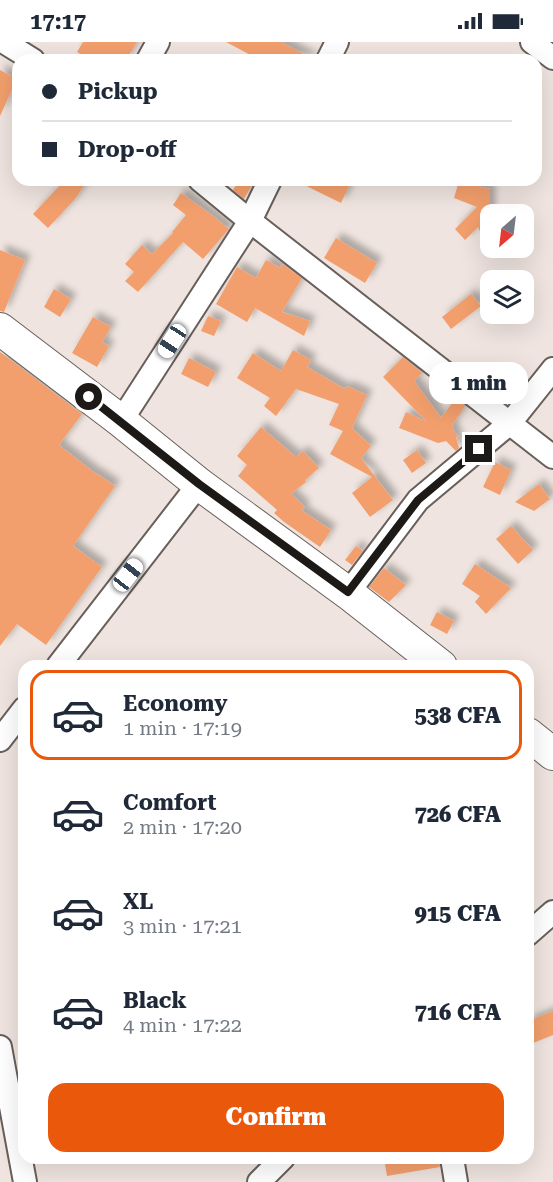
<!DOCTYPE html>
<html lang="en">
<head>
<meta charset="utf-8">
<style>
  :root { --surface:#fff; --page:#f2f2f3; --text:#1f2937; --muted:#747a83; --line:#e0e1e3; --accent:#ea580c }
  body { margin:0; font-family:"Roboto Serif",serif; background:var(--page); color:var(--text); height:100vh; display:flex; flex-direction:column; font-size:22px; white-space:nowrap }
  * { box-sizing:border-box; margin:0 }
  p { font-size:20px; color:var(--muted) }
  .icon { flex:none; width:33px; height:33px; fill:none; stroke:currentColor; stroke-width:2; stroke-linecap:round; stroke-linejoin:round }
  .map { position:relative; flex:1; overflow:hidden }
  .drawer { position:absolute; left:18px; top:618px; width:516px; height:504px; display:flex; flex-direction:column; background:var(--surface); border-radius:18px; box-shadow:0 6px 24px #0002 }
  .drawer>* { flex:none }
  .hud { position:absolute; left:12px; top:12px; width:530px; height:132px; border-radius:18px; box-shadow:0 6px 24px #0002; display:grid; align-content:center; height:132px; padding:0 30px; background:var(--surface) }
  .needle { width:39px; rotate:208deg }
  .buttons { position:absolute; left:480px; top:162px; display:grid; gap:12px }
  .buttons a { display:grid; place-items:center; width:54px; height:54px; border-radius:12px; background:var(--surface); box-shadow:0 6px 24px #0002; font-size:30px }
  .end { position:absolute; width:27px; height:27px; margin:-14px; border:8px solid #1c1917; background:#fff; box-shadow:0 0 0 3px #fff }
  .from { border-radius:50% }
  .bubble { position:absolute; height:42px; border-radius:18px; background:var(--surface); box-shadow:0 6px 24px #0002; font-size:20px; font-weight:800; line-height:42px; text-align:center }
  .car { position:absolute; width:18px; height:36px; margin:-18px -9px; border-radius:8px; box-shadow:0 0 4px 2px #0007; background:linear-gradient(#fff 24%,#345 0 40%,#fff 0 76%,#345 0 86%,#fff 0) }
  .hud b { display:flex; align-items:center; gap:21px; height:57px; font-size:22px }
  .hud b+b { border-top:2px solid var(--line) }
  .hud i { width:15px; height:15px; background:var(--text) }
  ul { padding:10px 0 0; list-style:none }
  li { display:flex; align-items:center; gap:18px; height:90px; margin:0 12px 9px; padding:0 18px; border:3px solid transparent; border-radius:18px }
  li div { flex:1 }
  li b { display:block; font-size:22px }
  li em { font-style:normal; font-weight:800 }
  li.active { border-color:var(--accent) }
  li>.icon { width:54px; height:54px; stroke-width:1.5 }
  .cta { display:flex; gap:12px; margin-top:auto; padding:12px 30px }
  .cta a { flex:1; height:69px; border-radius:18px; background:var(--accent); color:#fff; font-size:24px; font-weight:800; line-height:69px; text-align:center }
  .status { display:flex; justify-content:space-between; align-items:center; height:42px; padding:0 30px; background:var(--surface); direction:ltr }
  .status svg { height:16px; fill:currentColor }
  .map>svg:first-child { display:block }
</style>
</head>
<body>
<div class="status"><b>17:17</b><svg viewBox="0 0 49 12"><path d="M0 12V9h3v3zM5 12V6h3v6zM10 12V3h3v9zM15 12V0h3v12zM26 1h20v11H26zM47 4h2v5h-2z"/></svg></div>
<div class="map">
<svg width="553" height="1140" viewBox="0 0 553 1140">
  <defs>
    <filter id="shadow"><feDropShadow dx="5.5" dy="-5.5" stdDeviation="3" flood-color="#0004"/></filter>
  </defs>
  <rect width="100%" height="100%" fill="#efe4df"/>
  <!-- building -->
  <g fill="#f39f6d" filter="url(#shadow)">
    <path d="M 83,0 L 137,0 L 126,18 L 90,18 L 77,10 Z"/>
    <path d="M 226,0 L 281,0 L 315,18 L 260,18 Z"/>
    <path d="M 0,28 L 17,37 L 0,74 Z"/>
    <path d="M 65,138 L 88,138 L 75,157 L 48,186 L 33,172 Z"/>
    <path d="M 239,138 L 243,138 L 252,143 L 244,157 L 233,148 Z"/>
    <path d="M 294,138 L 352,138 L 341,161 Z"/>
    <path d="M 459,139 L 490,147 L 490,213 L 478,185 L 465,198 L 455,187 L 477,165 L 454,156 Z"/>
    <path d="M 181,151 L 213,174 L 229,187 L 203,217 L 183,200 L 138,250 L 125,239 L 134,230 L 125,222 L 142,203 L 152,212 L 173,191 L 172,190 L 186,173 L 173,163 Z"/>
    <path d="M 336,196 L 377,221 L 365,241 L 324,216 Z"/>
    <path d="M 0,208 L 25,218 L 4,270 L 0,269 Z"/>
    <path d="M 266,218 L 280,226 L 282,222 L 302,236 L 282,270 L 310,279 L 304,294 L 255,266 L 247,280 L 216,262 L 237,225 L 256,236 Z"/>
    <path d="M 54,247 L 71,257 L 60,275 L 44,265 Z"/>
    <path d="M 471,252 L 481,264 L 451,287 L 442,275 Z"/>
    <path d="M 208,274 L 221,279 L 214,294 L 201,289 Z"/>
    <path d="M 93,275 L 111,285 L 102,300 L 109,304 L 97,325 L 72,311 Z"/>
    <path d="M 293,308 L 311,318 L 307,325 L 345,347 L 347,344 L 367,353 L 352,386 L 371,404 L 361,416 L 393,458 L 370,475 L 352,451 L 372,435 L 330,412 L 343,389 L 329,383 L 339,362 L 296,347 L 276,374 L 264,364 L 270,356 L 237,336 L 253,311 L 281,329 Z"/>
    <path d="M 0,310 L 82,372 L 59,403 L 96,432 L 96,431 L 115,444 L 73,504 L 102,525 L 46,603 L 17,582 L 0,604 Z"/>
    <path d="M 403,315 L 422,331 L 414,339 L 441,376 L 456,356 L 465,364 L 452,384 L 455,392 L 459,394 L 456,395 L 459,406 L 456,409 L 446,399 L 438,401 L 399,386 L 406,370 L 427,380 L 383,335 Z"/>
    <path d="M 189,316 L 216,330 L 208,345 L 181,332 Z"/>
    <path d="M 261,385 L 296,415 L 303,409 L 319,426 L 305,438 L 306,440 L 291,452 L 305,465 L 301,468 L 331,488 L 320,505 L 284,480 L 274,471 L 277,468 L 238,434 L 247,423 L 237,414 Z"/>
    <path d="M 417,408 L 426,421 L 412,431 L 403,418 Z"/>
    <path d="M 495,420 L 511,428 L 500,453 L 483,445 Z"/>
    <path d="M 539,442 L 550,457 L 534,469 L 515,460 Z"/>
    <path d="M 511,484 L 533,508 L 518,522 L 496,497 Z"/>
    <path d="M 356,504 L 363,509 L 352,523 L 345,518 Z"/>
    <path d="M 475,522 L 511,546 L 486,572 L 475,560 L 480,554 L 462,542 Z"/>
    <path d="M 384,526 L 406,543 L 389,560 L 369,545 Z"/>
    <path d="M 437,570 L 454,579 L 447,592 L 430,583 Z"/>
    <path d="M 553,969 L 553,993 L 528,1003 L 528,979 Z"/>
    <path d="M 384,1116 L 439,1116 L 440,1125 L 387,1134 Z"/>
  </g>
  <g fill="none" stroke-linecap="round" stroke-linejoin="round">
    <defs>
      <g id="minor">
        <path d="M 4,0 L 33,18"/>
        <path d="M 532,0 L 553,16"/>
        <path d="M 148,18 L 158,0"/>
        <path d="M 328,18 L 337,0"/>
        <path d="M 200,138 L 250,179 L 553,415"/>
        <path d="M 121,379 L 250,179 L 270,138"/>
        <path d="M 348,551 L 418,458 L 510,381 L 553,327"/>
        <path d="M 58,624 L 199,442"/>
        <path d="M 0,698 L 24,667"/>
        <path d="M 528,892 L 553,870"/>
        <path d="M 0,1005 L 25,1140"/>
        <path d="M 452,1116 L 456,1140"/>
        <path d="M 259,1140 L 283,1116"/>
      </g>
      <g id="secondary">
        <path d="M 0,287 L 121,379 L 199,442 L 348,551 L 441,624"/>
        <path d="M 528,692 L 553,712"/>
      </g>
    </defs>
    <!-- minor casing -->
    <use href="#minor" stroke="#685f5a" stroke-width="26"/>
    <!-- secondary casing -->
    <use href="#secondary" stroke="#685f5a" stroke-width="34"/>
    <!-- minor -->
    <use href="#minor" stroke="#fff" stroke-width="22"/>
    <!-- secondary -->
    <use href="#secondary" stroke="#fff" stroke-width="32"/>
  </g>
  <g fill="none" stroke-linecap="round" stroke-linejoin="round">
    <!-- route -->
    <path stroke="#1c1917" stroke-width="8" d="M 89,355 L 199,442 L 348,550 L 418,458 L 479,407"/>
  </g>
</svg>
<div class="buttons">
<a><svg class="needle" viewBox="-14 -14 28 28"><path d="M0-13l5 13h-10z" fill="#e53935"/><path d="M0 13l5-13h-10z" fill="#747a83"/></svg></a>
<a><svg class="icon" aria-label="layers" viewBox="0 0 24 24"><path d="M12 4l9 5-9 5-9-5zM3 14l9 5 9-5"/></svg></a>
</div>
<i class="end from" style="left:89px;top:355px"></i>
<i class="end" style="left:479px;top:407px"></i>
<div class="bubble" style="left:429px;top:320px;width:99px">1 min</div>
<i class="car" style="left:172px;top:299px;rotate:213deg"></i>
<i class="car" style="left:128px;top:533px;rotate:38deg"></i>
<div class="hud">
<b><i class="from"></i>Pickup</b>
<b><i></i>Drop-off</b>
</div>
<section class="drawer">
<ul>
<li class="active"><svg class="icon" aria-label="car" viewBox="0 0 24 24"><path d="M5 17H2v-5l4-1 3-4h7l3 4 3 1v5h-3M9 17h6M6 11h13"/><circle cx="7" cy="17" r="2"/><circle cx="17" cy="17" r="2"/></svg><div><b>Economy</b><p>1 min · 17:19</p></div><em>538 CFA</em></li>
<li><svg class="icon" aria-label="car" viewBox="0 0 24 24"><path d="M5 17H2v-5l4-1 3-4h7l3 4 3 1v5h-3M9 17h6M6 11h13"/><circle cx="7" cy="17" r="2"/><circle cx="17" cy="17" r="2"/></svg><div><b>Comfort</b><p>2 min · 17:20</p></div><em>726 CFA</em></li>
<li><svg class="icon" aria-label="car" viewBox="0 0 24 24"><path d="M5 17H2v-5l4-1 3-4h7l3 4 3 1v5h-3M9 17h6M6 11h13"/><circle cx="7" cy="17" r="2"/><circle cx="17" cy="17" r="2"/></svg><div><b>XL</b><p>3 min · 17:21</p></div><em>915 CFA</em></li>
<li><svg class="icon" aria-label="car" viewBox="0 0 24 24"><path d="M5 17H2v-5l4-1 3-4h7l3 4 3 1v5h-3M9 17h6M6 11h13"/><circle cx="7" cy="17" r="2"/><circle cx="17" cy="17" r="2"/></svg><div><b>Black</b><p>4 min · 17:22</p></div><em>716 CFA</em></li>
</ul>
<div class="cta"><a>Confirm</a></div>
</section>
</div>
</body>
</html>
